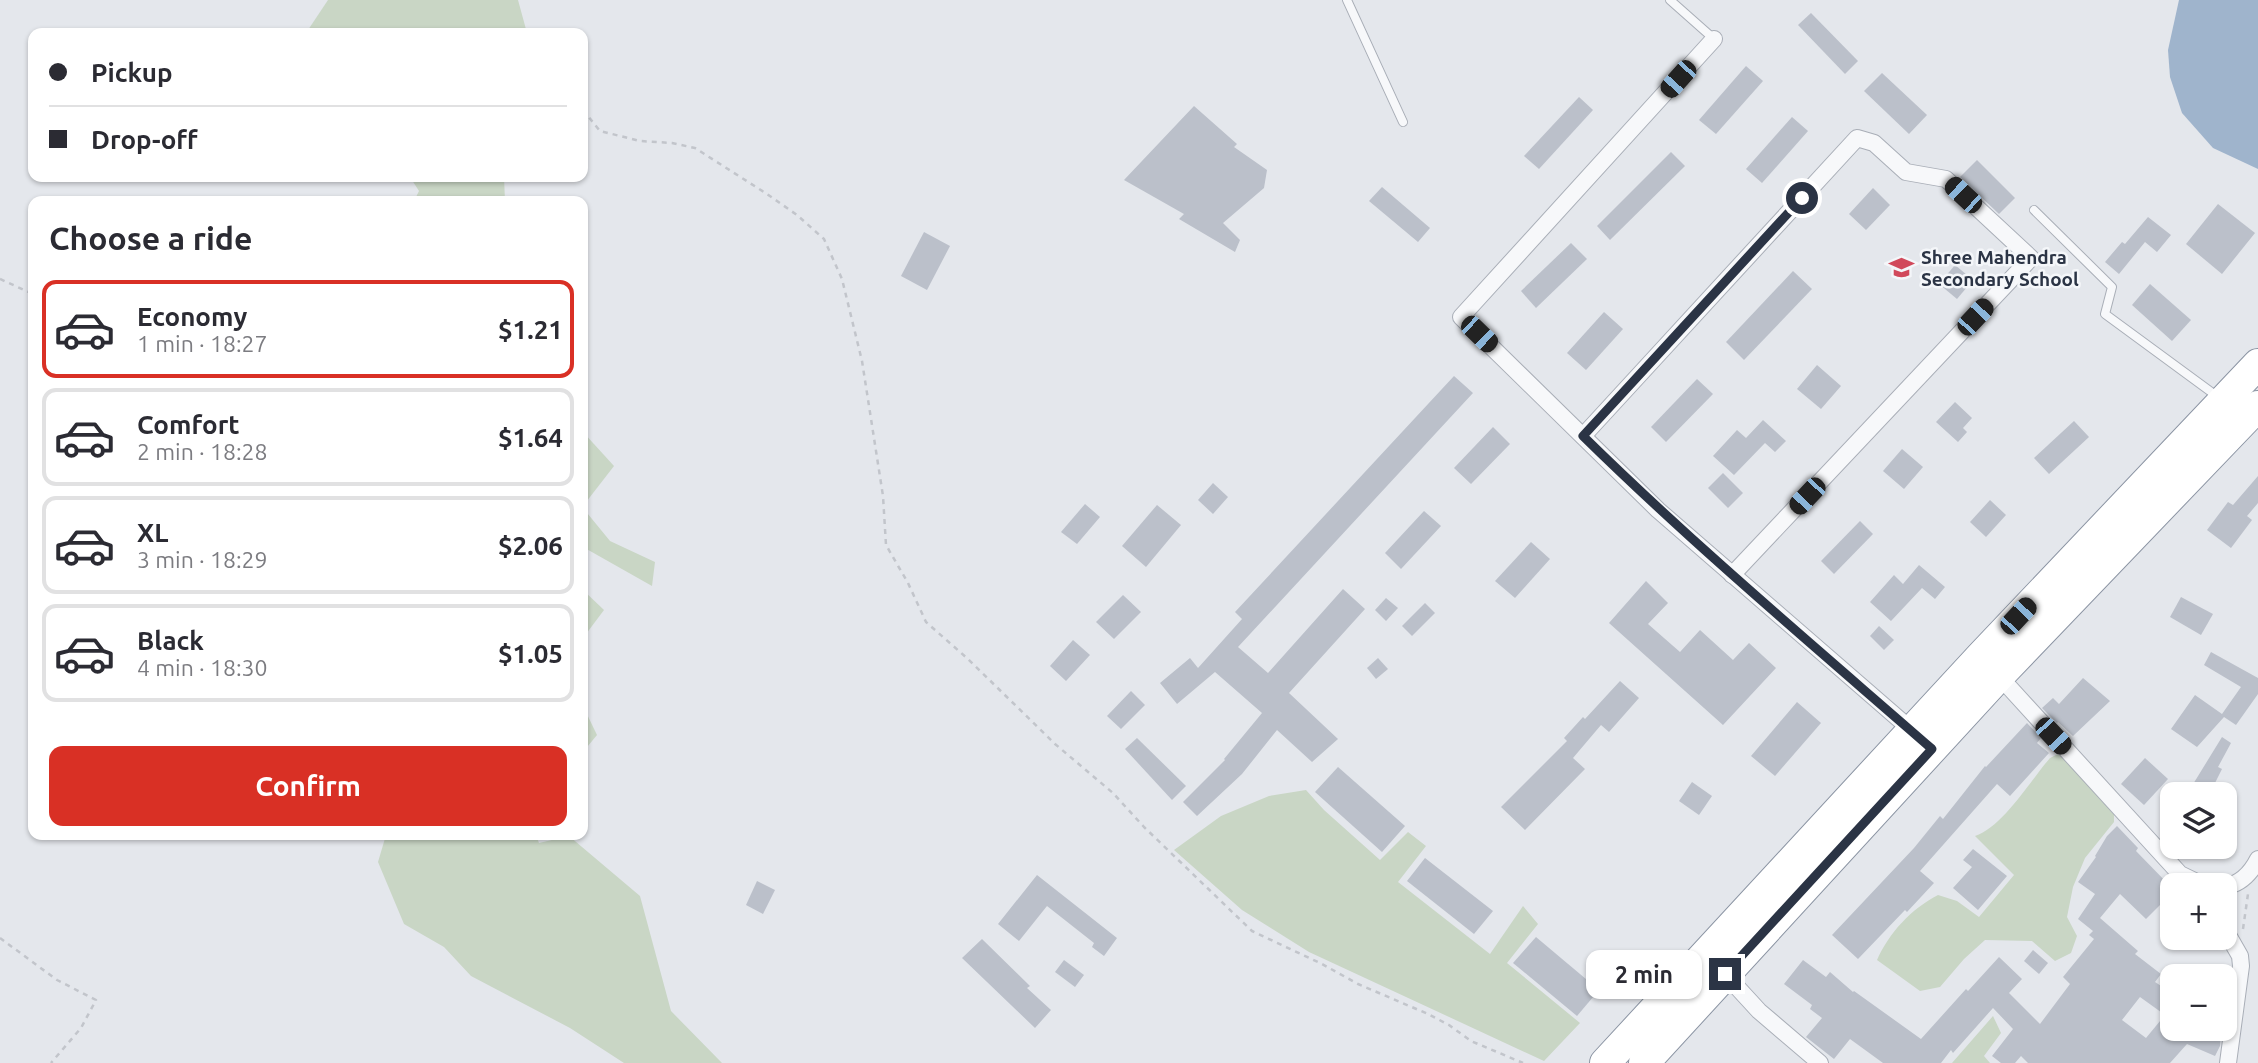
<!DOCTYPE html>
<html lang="en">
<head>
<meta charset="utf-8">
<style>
  :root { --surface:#fff; --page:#f7f7f7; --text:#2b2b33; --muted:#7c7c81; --line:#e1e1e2; --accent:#d93025 }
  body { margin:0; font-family:Ubuntu,sans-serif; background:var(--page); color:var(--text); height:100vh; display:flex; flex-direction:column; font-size:26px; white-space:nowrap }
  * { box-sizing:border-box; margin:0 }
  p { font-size:23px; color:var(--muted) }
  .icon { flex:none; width:38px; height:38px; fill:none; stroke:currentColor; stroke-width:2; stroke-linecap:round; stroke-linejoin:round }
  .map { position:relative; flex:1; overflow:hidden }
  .drawer { position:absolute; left:28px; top:196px; width:560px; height:644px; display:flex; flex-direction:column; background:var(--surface); border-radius:14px; box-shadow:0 2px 5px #0004 }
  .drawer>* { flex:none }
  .top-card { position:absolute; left:28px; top:28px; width:560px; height:154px; border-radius:14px; box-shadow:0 2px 5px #0004; display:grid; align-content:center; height:154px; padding:0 21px; background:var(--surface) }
  .tools { position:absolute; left:2160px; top:782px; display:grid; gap:14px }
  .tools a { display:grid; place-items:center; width:77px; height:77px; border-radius:14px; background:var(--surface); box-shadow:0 2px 5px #0004; font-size:35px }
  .end { position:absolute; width:32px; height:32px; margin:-16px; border:9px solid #2b3445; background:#fff; box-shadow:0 0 0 4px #fff }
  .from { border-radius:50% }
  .bubble { position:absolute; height:49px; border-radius:14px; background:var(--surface); box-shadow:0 2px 5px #0004; font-size:23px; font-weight:700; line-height:49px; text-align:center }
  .car { position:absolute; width:21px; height:42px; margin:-21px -10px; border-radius:9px; box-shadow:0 0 5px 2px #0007; background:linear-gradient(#222 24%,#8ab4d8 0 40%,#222 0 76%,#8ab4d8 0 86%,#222 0) }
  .top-card b { display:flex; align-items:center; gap:24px; height:66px; font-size:26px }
  .top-card b+b { border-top:2px solid var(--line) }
  .top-card i { width:18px; height:18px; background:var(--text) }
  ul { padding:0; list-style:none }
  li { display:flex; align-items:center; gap:21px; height:98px; margin:0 14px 10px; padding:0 7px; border:4px solid var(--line); border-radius:14px }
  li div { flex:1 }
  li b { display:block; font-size:26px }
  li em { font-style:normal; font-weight:700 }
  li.selected { border-color:var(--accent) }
  li>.icon { width:63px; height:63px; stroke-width:1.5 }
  h2 { padding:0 21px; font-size:32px; line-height:84px }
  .action { display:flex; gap:14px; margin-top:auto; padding:14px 21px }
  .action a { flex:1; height:80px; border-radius:14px; background:var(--accent); color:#fff; font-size:28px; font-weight:700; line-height:80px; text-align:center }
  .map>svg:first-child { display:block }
</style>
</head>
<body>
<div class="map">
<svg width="2258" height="1063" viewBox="0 0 2258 1063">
  <rect width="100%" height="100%" fill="#e4e7ec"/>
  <!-- green -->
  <g fill="#c9d6c5">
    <path d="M 328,0 L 518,0 L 527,33 L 306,33 Z"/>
    <path d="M 410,177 L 504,177 L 505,201 L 414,201 L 419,191 Z"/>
    <path d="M 583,432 L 614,466 L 583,506 Z"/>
    <path d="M 583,508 L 610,541 L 655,562 L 652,586 L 583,547 Z"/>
    <path d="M 583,590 L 604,610 L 583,638 Z"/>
    <path d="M 583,706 L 597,735 L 583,752 Z"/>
    <path d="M 2058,754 L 2091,783 L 2114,814 L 2114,822 L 2085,858 L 2073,887 L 2067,917 L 2077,936 L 2071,953 L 2055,961 L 2032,941 L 1985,940 L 1964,959 L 1940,987 L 1920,991 L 1877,960 C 1889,933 1911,909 1938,895 L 1957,901 L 1979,917 L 2014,875 L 1975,836 C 2003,827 2030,781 2050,758 Z"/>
    <path d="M 1306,790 L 1324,810 L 1380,860 L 1408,832 L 1426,846 L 1398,882 L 1490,954 L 1523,906 L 1538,924 L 1507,963 L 1580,1023 L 1544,1061 L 1309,952 L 1242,910 L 1174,850 L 1221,816 L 1269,796 Z"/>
    <path d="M 386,835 L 488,835 L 488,837 L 492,835 L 536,835 L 539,843 L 569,836 L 640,896 L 671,1011 L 722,1063 L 624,1063 L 570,1028 L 471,976 L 444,947 L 404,924 L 378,862 Z"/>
    <path d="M 1993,1016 L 2001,1033 L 1984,1056 L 1990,1063 L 1952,1063 Z"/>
  </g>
  <!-- water -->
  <path fill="#9fb4cc" d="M 2179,0 L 2258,0 L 2258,169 L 2213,148 L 2182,113 L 2170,77 L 2168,50 Z"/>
  <!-- building -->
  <g fill="#bbc0ca" fill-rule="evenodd">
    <path d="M 1811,13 L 1858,61 L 1845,74 L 1798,25 Z"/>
    <path d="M 1746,66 L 1763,81 L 1716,134 L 1699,120 Z"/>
    <path d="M 1882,73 L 1927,115 L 1909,134 L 1864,91 Z"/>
    <path d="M 1579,97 L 1593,110 L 1539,169 L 1524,156 Z"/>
    <path d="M 1194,106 L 1237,144 L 1234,147 L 1267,170 L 1264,188 L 1223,223 L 1240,240 L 1235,252 L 1179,219 L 1184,214 L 1124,180 Z"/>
    <path d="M 1792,117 L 1808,131 L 1762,183 L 1746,169 Z"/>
    <path d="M 1671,152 L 1685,166 L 1610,240 L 1597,226 Z"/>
    <path d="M 1977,160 L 2015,198 L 1999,214 L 1960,177 Z"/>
    <path d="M 1382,187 L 1430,228 L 1418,242 L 1369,201 Z"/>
    <path d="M 1873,188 L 1890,205 L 1866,230 L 1849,214 Z"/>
    <path d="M 2218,204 L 2255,233 L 2222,274 L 2186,244 Z"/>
    <path d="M 2148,217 L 2171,235 L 2157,252 L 2145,242 L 2119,274 L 2105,262 L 2122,242 L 2125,244 Z"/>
    <path d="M 924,232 L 950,246 L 927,290 L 901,276 Z"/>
    <path d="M 1571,243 L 1587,259 L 1536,308 L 1521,291 Z"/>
    <path d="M 1955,265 L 1973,280 L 1957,299 L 1939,284 Z"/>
    <path d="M 1793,271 L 1812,289 L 1744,360 L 1726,342 Z"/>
    <path d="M 2150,284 L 2191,320 L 2172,341 L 2132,305 Z"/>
    <path d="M 1604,312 L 1623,329 L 1586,370 L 1567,353 Z"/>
    <path d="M 1817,365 L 1841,386 L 1821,409 L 1797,389 Z"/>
    <path d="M 1454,376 L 1473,393 L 1238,647 L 1268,673 L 1343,589 L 1365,609 L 1289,693 L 1338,739 L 1312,762 L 1277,730 L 1242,774 L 1197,816 L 1183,802 L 1225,760 L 1224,759 L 1262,713 L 1215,672 L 1177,704 L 1160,683 L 1190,658 L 1198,668 L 1242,619 L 1235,612 Z"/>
    <path d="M 1697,379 L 1713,394 L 1666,442 L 1651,427 Z"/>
    <path d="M 1955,402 L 1972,418 L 1963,428 L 1967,432 L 1958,442 L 1936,422 Z"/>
    <path d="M 1763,420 L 1786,441 L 1775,452 L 1765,443 L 1734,475 L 1713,456 L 1737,430 L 1746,438 Z"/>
    <path d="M 2074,421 L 2089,437 L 2049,474 L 2034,458 Z"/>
    <path d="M 1493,427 L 1510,444 L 1471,484 L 1454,468 Z"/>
    <path d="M 1902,449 L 1923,467 L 1904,489 L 1883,471 Z"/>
    <path d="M 1723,473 L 1743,493 L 1728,508 L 1708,488 Z"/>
    <path d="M 2258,476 L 2258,503 L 2247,516 L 2252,520 L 2231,548 L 2207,530 L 2228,502 L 2233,505 Z"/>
    <path d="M 1213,483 L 1228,497 L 1213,514 L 1198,500 Z"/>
    <path d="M 1990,500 L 2006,515 L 1986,537 L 1970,522 Z"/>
    <path d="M 1085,504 L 1100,517 L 1077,544 L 1061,532 Z"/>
    <path d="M 1157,505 L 1181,525 L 1146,567 L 1122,546 Z"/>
    <path d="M 1424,511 L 1441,526 L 1401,569 L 1385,553 Z"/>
    <path d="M 1860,521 L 1873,534 L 1834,574 L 1821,561 Z"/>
    <path d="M 1531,542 L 1550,559 L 1515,598 L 1495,581 Z"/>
    <path d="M 1919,565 L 1945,587 L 1935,599 L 1922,588 L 1891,621 L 1870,602 L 1894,575 L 1903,584 Z"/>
    <path d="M 1646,581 L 1668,603 L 1648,624 L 1680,652 L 1700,630 L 1733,660 L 1749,643 L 1776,668 L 1723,725 L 1609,623 Z"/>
    <path d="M 1123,595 L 1141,612 L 1114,639 L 1096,622 Z"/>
    <path d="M 2181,597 L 2213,614 L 2201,635 L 2170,617 Z"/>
    <path d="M 1386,598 L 1398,608 L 1386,621 L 1375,610 Z"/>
    <path d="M 1425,603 L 1435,613 L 1412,636 L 1402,626 Z"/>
    <path d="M 1879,626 L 1894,640 L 1884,650 L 1870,636 Z"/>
    <path d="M 1073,640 L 1090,655 L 1066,681 L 1050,666 Z"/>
    <path d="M 2211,652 L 2258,678 L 2258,694 L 2236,725 L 2224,717 L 2197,747 L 2171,729 L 2195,695 L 2222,714 L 2241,687 L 2204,665 Z"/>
    <path d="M 1378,658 L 1388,669 L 1376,679 L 1367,668 Z"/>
    <path d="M 2083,678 L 2110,701 L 2073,736 L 2058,722 L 2057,723 L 2042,708 L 2053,698 L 2059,704 Z"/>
    <path d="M 1620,681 L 1639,698 L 1609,732 L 1601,725 L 1573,758 L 1585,769 L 1525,830 L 1501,807 L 1567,741 L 1564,738 L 1583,717 L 1585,719 Z"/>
    <path d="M 1131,691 L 1145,705 L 1121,729 L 1107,716 Z"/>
    <path d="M 1797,702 L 1821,723 L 1775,776 L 1751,756 Z"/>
    <path d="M 2027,723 L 2041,738 L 2037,743 L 2049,753 L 2010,796 L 1997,784 L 1920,871 L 1934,883 L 1907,912 L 1905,910 L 1858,959 L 1832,935 L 1914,848 L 1940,816 L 1943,819 L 1985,766 L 1986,767 Z"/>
    <path d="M 2222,737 L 2231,743 L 2218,767 L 2222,769 L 2213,787 L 2210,785 L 2205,794 L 2187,794 Z"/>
    <path d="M 1137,738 L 1186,786 L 1172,800 L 1125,749 Z"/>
    <path d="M 2145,758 L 2168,779 L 2144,805 L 2121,784 Z"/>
    <path d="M 1338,767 L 1405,826 L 1382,852 L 1315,792 Z"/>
    <path d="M 1692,782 L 1712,796 L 1699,815 L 1679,801 Z"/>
    <path d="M 2117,826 L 2138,848 L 2136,851 L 2172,888 L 2172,893 L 2146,919 L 2120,894 L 2100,918 L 2138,951 L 2135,954 L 2161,974 L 2155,982 L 2172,993 L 2172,1029 L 2214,1029 L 2221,1033 L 2220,1046 L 2215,1056 L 2187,1044 L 2170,1063 L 2028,1063 L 2021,1056 L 2015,1063 L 2001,1063 L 1992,1056 L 2013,1029 L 1993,1008 L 1953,1053 L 1951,1050 L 1941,1063 L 1883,1063 L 1850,1039 L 1834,1059 L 1806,1037 L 1822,1018 L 1810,1009 L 1812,1005 L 1784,984 L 1803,960 L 1826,977 L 1830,972 L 1853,992 L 1854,991 L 1921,1039 L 1966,989 L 1968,991 L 1999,957 L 2022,979 L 2009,993 L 2040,1024 L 2070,984 L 2063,977 L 2094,939 L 2089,935 L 2093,931 L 2078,919 L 2095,894 L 2078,882 L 2096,857 L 2095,856 L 2107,836 ZM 2140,997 L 2165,1015 L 2146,1038 L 2122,1020 Z"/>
    <path d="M 1973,849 L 2007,876 L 1978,910 L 1953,888 L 1972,867 L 1963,860 Z"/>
    <path d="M 1425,858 L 1493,911 L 1474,934 L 1407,881 Z"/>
    <path d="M 1037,875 L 1117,938 L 1104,956 L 1092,947 L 1094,943 L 1047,906 L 1019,941 L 998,924 Z"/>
    <path d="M 757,881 L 775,890 L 763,914 L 746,905 Z"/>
    <path d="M 1536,937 L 1599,990 L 1577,1016 L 1513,963 Z"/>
    <path d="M 982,939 L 1030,986 L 1027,988 L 1051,1010 L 1035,1028 L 962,958 Z"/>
    <path d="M 2033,950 L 2048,963 L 2039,974 L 2024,961 Z"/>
    <path d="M 1064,960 L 1084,975 L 1075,987 L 1055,972 Z"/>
  </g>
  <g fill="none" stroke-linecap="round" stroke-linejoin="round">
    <defs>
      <g id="lane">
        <path d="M 1347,0 L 1403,122"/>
        <path d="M 1670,0 L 1714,39"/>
        <path d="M 2034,210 L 2112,287 L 2105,314 L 2218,397"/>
      </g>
      <g id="street">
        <path d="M 1714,39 L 1461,317 L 1658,510 L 1915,733"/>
        <path d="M 1583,436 L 1857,138 L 1874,143 L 1906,172 L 1946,179 L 2031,258 L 1732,575"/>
        <path d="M 1999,676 L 2180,874 L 2205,886"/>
        <path d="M 2224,887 C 2241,884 2251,873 2258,859"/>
        <path d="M 2224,928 L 2240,956 L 2241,966 L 2228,1063"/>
        <path d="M 1725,974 L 1759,1011 L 1820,1063"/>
      </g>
      <g id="highway">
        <path d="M 1605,1063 L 1981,656 L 2258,364"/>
        <path d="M 1644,1063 L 1999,676 L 2258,406"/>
      </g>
    </defs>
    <!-- lane casing -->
    <use href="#lane" stroke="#a9aeb7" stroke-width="10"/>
    <!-- street casing -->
    <use href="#street" stroke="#a9aeb7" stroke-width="18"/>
    <!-- highway casing -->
    <use href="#highway" stroke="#8b94a3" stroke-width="32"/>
    <!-- path -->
    <g stroke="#c2c5cb" stroke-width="2.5" stroke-dasharray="5 5" stroke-linecap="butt">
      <path d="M 583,110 L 600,131 L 640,141 L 672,143 L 695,148 L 767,194 L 797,215 L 824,239 L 842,279 L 862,361 L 883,496 L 886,545 L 908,583 L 926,622 L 968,659 L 1055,744 L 1113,793 L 1144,827 L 1252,931 L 1322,964 L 1358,984 L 1428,1014 L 1449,1025 L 1471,1041 L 1523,1063"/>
      <path d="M 0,279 L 33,294"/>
      <path d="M 2243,929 L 2248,894"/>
      <path d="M 0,938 L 57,980 L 96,1000 L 81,1028 L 51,1063"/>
    </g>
    <!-- lane -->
    <use href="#lane" stroke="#f7f8fa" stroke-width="8"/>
    <!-- street -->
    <use href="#street" stroke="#f7f8fa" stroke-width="16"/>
    <!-- highway -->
    <use href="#highway" stroke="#fff" stroke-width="30"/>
  </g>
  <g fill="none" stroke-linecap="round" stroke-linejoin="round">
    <!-- route -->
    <path stroke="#2b3445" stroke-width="9" d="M 1725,974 L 1932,749 C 1814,646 1695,546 1583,436 L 1802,198"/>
  </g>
  <!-- icons -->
  <defs>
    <symbol id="school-bare" viewBox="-9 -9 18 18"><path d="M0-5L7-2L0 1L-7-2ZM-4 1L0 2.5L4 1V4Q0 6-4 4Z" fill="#d1495b" stroke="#f4f6f9" stroke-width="2.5" paint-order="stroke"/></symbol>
  </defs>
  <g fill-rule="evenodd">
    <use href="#school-bare" x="1884" y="250" width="35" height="35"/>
  </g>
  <g text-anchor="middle" stroke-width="5" stroke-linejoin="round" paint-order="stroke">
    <!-- poi labels -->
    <g font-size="19" font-weight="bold" fill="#2b3445" stroke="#f4f6f9" text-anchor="start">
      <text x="1921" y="264">Shree Mahendra<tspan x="1921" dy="22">Secondary School</tspan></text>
    </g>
  </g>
</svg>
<div class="tools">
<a><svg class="icon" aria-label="layers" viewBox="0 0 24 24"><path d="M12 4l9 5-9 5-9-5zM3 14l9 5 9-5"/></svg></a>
<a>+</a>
<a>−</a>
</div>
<i class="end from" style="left:1802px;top:198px"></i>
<i class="end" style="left:1725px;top:974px"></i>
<div class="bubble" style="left:1586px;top:950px;width:116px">2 min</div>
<i class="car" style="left:1678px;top:79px;rotate:222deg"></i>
<i class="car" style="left:1963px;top:195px;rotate:313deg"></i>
<i class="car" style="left:1975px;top:317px;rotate:43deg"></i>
<i class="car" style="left:1479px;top:334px;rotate:134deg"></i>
<i class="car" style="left:1807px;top:496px;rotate:223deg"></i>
<i class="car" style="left:2018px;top:616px;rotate:43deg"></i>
<i class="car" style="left:2053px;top:736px;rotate:137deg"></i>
<div class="top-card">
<b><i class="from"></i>Pickup</b>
<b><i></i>Drop-off</b>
</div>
<section class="drawer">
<h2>Choose a ride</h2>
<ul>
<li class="selected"><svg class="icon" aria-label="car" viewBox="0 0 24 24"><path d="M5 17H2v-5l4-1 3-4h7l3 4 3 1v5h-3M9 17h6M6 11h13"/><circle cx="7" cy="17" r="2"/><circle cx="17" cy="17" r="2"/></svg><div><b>Economy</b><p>1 min · 18:27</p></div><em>$1.21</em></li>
<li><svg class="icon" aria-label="car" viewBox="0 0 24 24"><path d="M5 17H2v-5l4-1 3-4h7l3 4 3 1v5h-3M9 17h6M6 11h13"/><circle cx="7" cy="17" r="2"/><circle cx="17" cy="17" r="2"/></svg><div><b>Comfort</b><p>2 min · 18:28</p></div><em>$1.64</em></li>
<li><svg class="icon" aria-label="car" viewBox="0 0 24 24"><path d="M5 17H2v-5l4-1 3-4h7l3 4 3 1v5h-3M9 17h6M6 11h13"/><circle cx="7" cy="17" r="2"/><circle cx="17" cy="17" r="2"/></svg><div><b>XL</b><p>3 min · 18:29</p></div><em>$2.06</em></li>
<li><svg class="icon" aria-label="car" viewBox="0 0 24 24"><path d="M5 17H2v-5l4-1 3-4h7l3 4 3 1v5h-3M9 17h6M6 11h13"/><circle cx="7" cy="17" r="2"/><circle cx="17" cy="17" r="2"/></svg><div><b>Black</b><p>4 min · 18:30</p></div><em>$1.05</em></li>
</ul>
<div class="action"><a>Confirm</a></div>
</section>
</div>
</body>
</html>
